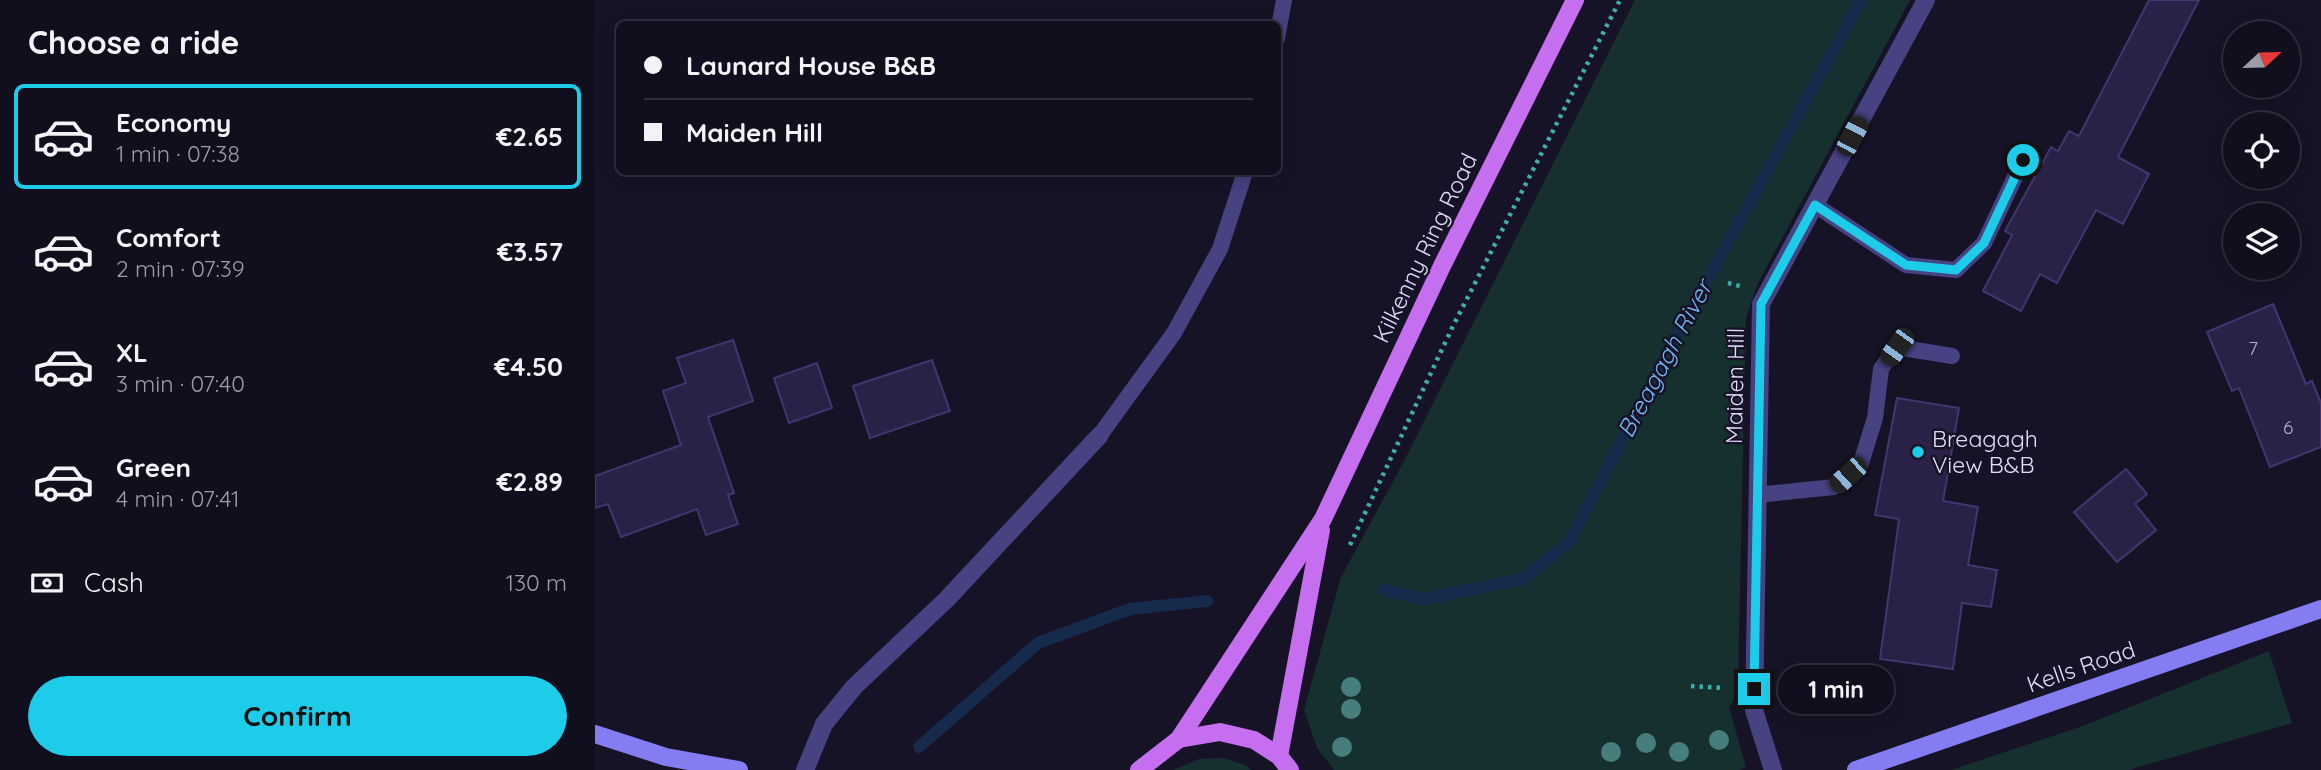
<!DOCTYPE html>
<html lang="en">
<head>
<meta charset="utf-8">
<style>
  :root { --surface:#110e1d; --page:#1a1726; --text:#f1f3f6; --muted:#9c9ca4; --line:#302e3b; --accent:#1ccce8 }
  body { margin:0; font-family:Quicksand,sans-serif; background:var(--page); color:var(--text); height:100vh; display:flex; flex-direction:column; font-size:26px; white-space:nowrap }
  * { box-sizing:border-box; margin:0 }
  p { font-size:23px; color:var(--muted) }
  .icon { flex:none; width:38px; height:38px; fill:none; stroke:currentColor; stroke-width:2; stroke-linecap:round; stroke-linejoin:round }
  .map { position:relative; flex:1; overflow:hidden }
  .drawer { display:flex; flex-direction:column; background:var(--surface); width:595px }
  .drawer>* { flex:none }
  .guide { position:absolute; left:21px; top:21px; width:665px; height:154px; border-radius:10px; box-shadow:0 4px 18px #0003,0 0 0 2px var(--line); display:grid; align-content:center; height:154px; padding:0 28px; background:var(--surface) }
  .needle { width:46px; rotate:68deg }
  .controls { position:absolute; left:1628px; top:21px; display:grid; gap:14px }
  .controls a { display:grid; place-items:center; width:77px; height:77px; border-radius:50%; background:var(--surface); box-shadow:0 4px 18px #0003,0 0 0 2px var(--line); font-size:35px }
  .end { position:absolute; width:32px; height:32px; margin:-16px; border:9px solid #1ccce8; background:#111; box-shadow:0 0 0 4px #111 }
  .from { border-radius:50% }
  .bubble { position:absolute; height:49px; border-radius:24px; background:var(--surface); box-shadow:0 4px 18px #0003,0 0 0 2px var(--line); font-size:23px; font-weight:800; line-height:49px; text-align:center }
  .car { position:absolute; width:21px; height:42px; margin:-21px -10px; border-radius:9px; box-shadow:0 0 5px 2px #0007; background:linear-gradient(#222 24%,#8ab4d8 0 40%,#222 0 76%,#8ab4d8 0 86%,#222 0) }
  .guide b { display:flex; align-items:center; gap:24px; height:66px; font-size:26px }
  .guide b+b { border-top:2px solid var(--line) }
  .guide i { width:18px; height:18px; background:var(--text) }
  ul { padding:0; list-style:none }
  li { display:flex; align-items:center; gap:21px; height:105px; margin:0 14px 10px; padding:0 14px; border:4px solid transparent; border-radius:10px }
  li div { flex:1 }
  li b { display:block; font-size:26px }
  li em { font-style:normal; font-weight:800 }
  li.current { border-color:var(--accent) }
  li>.icon { width:63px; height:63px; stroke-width:1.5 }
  h2 { padding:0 28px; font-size:32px; line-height:84px }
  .pay { display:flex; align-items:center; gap:18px; height:77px; padding:0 28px; font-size:26px }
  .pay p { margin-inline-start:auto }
  .primary-button { display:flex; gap:14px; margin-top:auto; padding:14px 28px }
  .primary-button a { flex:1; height:80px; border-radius:42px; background:var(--accent); color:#111; font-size:28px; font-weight:800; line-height:80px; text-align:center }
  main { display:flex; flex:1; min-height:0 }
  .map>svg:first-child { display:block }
</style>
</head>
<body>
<main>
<section class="drawer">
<h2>Choose a ride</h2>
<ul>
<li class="current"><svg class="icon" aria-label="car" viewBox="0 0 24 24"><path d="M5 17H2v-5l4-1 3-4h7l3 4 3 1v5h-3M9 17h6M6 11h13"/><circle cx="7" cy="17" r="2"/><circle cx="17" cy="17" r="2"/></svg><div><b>Economy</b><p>1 min · 07:38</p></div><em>€2.65</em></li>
<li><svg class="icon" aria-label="car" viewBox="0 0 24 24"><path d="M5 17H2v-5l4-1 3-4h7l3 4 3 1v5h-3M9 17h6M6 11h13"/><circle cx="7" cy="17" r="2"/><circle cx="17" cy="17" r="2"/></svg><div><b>Comfort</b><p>2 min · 07:39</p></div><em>€3.57</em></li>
<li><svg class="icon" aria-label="car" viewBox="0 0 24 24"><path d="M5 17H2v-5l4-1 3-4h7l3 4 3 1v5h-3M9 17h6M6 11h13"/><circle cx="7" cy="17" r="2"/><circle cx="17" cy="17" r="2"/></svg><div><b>XL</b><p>3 min · 07:40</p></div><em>€4.50</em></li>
<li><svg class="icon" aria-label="car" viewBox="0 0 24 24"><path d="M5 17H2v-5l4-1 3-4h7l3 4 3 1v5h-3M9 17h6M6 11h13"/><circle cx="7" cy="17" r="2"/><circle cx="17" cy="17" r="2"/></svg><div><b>Green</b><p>4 min · 07:41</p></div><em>€2.89</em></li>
</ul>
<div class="pay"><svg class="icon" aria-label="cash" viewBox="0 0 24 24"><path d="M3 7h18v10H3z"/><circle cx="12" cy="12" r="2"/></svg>Cash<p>130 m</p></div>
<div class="primary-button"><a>Confirm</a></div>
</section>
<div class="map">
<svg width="1726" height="770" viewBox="0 0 1726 770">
  <rect width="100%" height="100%" fill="#171327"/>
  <!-- green -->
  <g fill="#163030">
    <path d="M 1040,0 L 1315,0 L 1163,283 L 1151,318 L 1143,679 L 1140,698 L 1134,707 L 1151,767 L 1144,770 L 739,770 L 722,748 L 709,710 L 746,577 L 807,465 Z"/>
    <path d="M 1674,651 L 1697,723 L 1533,770 L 1356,770 L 1485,727 Z"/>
    <path d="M 628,758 L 650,765 L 656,770 L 578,770 L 604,759 Z"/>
  </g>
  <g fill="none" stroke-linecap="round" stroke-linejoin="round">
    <!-- stream -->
    <g stroke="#162a4c" stroke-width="12">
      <path d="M 788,590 L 829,599 L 928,579 L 974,542 L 1077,344 L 1266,0"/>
      <path d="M 324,747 L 443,643 L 535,609 L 612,601"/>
    </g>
  </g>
  <!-- building -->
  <g fill="#2a2146" stroke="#433570" stroke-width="2">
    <path d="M 1554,0 L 1604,0 L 1523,157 L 1554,174 L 1528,224 L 1501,210 L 1462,283 L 1445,274 L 1426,311 L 1388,291 L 1417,235 L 1410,231 L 1456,147 L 1463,151 L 1474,131 L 1484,136 Z"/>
    <path d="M 1678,304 L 1711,384 L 1717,381 L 1726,403 L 1726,447 L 1675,467 L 1644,388 L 1637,391 L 1612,332 Z"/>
    <path d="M 138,340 L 158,401 L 113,417 L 139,493 L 133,495 L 143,524 L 111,535 L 102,509 L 26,537 L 13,504 L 0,508 L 0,476 L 86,445 L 68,391 L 91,383 L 82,358 Z"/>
    <path d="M 337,360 L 355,411 L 275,438 L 258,386 Z"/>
    <path d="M 222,363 L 237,408 L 194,423 L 179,378 Z"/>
    <path d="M 1302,398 L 1364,408 L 1348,501 L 1383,507 L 1373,565 L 1402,570 L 1396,607 L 1367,603 L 1358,669 L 1285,659 L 1304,519 L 1280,515 Z"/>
    <path d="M 1531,469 L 1552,494 L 1540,504 L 1561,530 L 1522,562 L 1479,512 Z"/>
  </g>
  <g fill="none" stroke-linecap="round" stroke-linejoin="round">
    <!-- path -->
    <g stroke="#3dafac" stroke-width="4.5" stroke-dasharray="3.5 5" stroke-linecap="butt">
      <path d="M 1133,283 L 1145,286"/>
      <path d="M 755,545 L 858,326 L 1025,0"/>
      <path d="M 1096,686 L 1130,688"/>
    </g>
    <!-- lane -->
    <g stroke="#474281" stroke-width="16">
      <path d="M 682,38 L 689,0"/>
      <path d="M 1220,205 L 1311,265 L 1361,270 L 1389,243 L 1428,160"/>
      <path d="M 505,435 L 579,333 L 625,249 L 650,172"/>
      <path d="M 1162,495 L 1239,487 L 1266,463 L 1280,418 L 1286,369 L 1302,347 L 1357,356"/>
    </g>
    <!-- street -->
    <g stroke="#474281" stroke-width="18">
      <path d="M 210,770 L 229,724 L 259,687 L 352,599 L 505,435"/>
      <path d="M 1178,770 L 1159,710 L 1166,304 L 1331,0"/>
    </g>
    <!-- secondary -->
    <g stroke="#847df2" stroke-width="18">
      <path d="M 0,734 L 71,757 L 144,770"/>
      <path d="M 1261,770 L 1726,609"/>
    </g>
    <!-- primary -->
    <g stroke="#c56ef0" stroke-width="18">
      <path d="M 584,739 L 728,519 L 847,266 L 980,0"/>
      <path d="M 684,756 L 726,530"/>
      <path d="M 544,770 L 584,739 L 625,732 L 659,740 L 684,756 L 695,770"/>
    </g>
  </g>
  <!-- trees -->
  <g fill="#477e7b">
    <circle cx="756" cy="687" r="10"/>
    <circle cx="756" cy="709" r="10"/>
    <circle cx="1124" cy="740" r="10"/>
    <circle cx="1051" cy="743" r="10"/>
    <circle cx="747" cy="747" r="10"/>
    <circle cx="1016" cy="752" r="10"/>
    <circle cx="1084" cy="752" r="10"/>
  </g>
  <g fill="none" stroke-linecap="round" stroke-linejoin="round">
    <!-- route -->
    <path stroke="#1ccce8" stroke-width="9" d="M 1159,689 L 1166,304 L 1220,205 L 1311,265 L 1361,270 L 1389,243 L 1428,160"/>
  </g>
  <!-- markers -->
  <circle fill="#1ccce8" stroke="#171327" stroke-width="2.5" cx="1323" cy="452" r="7"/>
  <g text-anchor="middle" stroke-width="5" stroke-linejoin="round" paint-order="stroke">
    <!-- number labels -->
    <g font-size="19" fill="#b3adce">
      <text x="1658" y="355">7</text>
      <text x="1693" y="434">6</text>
    </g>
    <!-- street labels -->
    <g font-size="23" fill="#e1dcfb" stroke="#171327">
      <text transform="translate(830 248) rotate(-64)" y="8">Kilkenny Ring Road</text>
      <text transform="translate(1140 386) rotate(-89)" y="8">Maiden Hill</text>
      <text transform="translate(1486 667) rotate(-19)" y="8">Kells Road</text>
    </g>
    <!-- poi labels -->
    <g font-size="23" fill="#e1dcfb" stroke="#171327" text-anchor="start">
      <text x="1337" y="447">Breagagh<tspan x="1337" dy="26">View B&amp;B</tspan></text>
    </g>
    <!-- water labels -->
    <g font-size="24" font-style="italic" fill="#75b3f1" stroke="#171327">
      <text transform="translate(1070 359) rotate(-62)" y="8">Breagagh River</text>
    </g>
  </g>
</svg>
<div class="controls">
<a><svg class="needle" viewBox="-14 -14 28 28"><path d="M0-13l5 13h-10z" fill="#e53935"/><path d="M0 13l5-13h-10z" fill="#9c9ca4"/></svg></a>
<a><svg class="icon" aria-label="locate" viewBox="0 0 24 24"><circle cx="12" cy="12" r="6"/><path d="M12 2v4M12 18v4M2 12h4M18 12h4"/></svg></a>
<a><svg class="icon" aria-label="layers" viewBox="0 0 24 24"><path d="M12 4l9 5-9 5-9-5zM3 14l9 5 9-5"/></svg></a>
</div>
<i class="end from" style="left:1428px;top:160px"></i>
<i class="end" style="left:1159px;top:689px"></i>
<div class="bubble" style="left:1183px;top:665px;width:116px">1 min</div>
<i class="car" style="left:1257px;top:136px;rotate:28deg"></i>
<i class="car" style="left:1302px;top:347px;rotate:216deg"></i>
<i class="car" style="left:1253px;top:475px;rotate:228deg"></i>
<div class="guide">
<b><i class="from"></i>Launard House B&amp;B</b>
<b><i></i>Maiden Hill</b>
</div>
</div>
</main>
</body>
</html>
